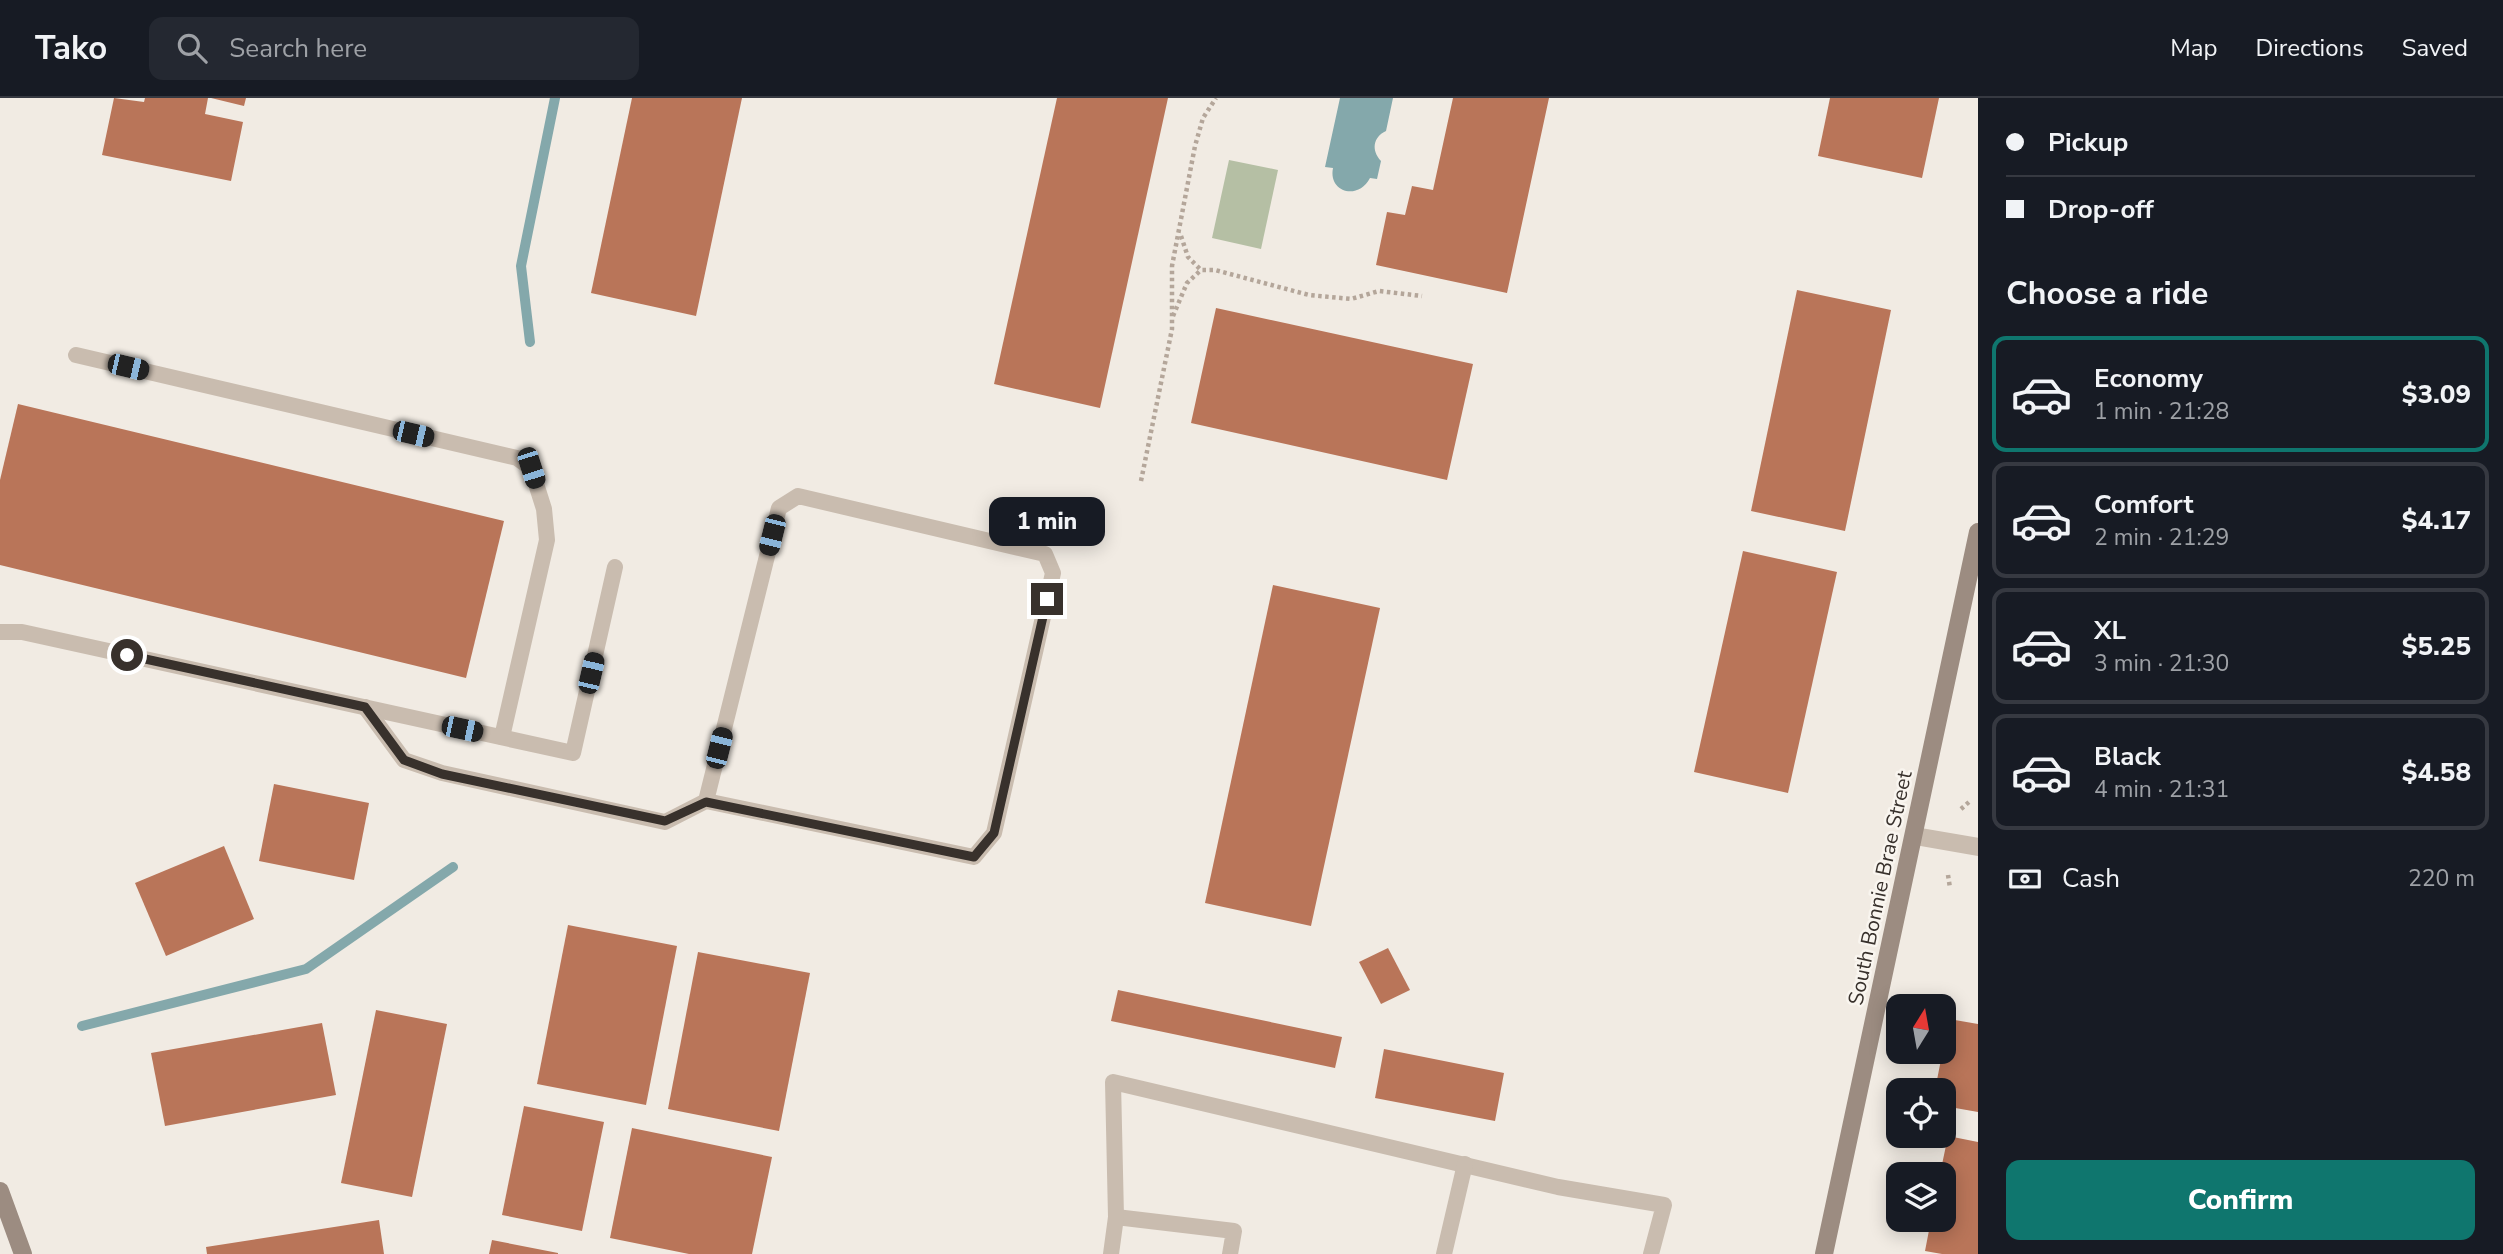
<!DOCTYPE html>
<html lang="en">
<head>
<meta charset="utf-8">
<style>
  :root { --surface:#171b24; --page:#242831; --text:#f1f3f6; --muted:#9ea1a6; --line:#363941; --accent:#0f766e }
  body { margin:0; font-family:"Nunito Sans",sans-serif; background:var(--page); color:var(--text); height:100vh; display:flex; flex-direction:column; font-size:26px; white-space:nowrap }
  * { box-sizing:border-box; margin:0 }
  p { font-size:23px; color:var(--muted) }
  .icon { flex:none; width:38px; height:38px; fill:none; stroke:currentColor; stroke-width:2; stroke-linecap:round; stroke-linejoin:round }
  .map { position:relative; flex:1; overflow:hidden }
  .panel { display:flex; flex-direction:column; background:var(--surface); width:525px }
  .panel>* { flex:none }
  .top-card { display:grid; align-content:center; height:154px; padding:0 28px; background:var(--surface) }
  .needle { width:46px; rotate:11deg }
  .controls { position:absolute; left:1886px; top:896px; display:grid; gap:14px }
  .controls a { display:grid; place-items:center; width:70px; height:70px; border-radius:14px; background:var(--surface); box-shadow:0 4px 18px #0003; font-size:35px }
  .end { position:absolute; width:32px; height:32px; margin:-16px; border:9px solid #38312c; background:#fff; box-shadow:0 0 0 4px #fff }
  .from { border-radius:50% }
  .bubble { position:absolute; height:49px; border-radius:14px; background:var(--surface); box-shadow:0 4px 18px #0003; font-size:23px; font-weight:800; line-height:49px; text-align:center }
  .car { position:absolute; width:21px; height:42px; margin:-21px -10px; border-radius:9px; box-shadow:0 0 5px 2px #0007; background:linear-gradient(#222 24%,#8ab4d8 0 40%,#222 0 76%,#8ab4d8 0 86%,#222 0) }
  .top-card b { display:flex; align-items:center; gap:24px; height:66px; font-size:26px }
  .top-card b+b { border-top:2px solid var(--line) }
  .top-card i { width:18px; height:18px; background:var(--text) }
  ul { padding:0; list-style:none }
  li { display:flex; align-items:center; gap:21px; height:116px; margin:0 14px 10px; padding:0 14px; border:4px solid var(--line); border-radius:14px }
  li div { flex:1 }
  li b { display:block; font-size:26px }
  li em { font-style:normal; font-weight:800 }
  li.active { border-color:var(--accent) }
  li>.icon { width:63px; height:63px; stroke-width:1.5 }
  h2 { padding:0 28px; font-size:32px; line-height:84px }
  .pay { display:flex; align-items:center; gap:18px; height:77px; padding:0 28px; font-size:26px }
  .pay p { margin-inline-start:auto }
  .primary-button { display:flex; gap:14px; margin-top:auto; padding:14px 28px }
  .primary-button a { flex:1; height:80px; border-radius:14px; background:var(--accent); color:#fff; font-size:28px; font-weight:800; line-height:80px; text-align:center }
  header { display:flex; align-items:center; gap:42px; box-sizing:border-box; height:98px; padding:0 35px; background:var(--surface); border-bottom:2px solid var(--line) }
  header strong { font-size:33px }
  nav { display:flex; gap:38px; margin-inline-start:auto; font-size:24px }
  .search { width:490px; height:63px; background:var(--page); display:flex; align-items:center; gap:18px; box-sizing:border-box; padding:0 24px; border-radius:14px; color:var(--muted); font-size:26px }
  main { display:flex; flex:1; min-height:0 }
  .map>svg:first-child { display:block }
</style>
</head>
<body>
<header>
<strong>Tako</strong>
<div class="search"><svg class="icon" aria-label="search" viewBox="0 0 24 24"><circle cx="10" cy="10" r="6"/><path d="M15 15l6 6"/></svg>Search here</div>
<nav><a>Map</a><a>Directions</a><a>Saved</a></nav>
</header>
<main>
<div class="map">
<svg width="1978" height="1156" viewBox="0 0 1978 1156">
  <rect width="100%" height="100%" fill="#f1ebe3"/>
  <!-- green -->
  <path fill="#b5bfa4" d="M 1229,62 L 1278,72 L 1261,151 L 1212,140 Z"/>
  <!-- water -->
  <path fill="#84a8ab" d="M 1340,0 L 1393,0 L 1386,33 C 1373,39 1371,52 1381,63 L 1377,81 L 1370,80 C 1358,103 1328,94 1333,70 L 1325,69 Z"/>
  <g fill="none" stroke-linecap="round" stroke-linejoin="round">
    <!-- stream -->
    <g stroke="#84a8ab" stroke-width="10">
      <path d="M 530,244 L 521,168 L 555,0"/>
      <path d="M 82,928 L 306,871 L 453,769"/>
    </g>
  </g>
  <!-- building -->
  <g fill="#b97559">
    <path d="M 114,0 L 144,4 L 145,0 L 208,0 L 205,16 L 243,24 L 231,83 L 102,57 Z"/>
    <path d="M 211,0 L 246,0 L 244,8 Z"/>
    <path d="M 632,0 L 742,0 L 696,218 L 591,195 Z"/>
    <path d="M 1057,0 L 1168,0 L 1100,310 L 994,286 Z"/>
    <path d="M 1453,0 L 1549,0 L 1507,195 L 1376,167 L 1387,114 L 1405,117 L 1412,88 L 1433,92 Z"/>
    <path d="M 1830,0 L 1939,0 L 1922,80 L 1818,58 Z"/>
    <path d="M 1797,192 L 1891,212 L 1845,433 L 1751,413 Z"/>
    <path d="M 1216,210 L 1473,266 L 1447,382 L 1191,325 Z"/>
    <path d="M 18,306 L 504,423 L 466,580 L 0,467 L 0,382 Z"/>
    <path d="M 1743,453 L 1837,474 L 1788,695 L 1694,674 Z"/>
    <path d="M 1273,487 L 1380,510 L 1311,828 L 1205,805 Z"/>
    <path d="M 274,686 L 369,705 L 354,782 L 259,763 Z"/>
    <path d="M 224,748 L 254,821 L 166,858 L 135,785 Z"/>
    <path d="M 568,827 L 677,848 L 646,1007 L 537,986 Z"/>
    <path d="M 1388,850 L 1410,892 L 1381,906 L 1359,864 Z"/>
    <path d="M 698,854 L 810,875 L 779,1033 L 668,1011 Z"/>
    <path d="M 1118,892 L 1342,939 L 1335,970 L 1111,923 Z"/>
    <path d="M 376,912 L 447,926 L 412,1099 L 341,1085 Z"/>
    <path d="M 1949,921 L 1978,926 L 1978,1014 L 1944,1008 L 1944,992 L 1935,992 Z"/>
    <path d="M 322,925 L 336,997 L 165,1028 L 151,955 Z"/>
    <path d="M 1384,951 L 1504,975 L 1495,1023 L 1375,1000 Z"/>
    <path d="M 524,1008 L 604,1024 L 582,1133 L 502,1117 Z"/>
    <path d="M 632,1030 L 772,1059 L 752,1156 L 689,1156 L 610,1140 Z"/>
    <path d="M 1948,1038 L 1978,1044 L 1978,1156 L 1942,1156 L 1925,1153 L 1931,1122 L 1944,1122 L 1944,1076 L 1940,1076 Z"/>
    <path d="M 379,1122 L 384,1156 L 207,1156 L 206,1149 Z"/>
    <path d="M 492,1142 L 558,1155 L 558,1156 L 489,1156 Z"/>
  </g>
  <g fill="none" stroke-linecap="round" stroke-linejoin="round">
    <!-- path -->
    <g stroke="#b4a69a" stroke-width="4.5" stroke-dasharray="3.5 3.5" stroke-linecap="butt">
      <path d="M 1181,138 L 1188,159 L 1201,172 L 1215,172 L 1309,197 L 1351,201 L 1379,193 L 1422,198"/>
      <path d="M 1173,218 L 1187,185 L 1201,172"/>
      <path d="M 1141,383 L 1172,231 L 1172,168 L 1195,48 L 1203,20 L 1216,0"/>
      <path d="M 1961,711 L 1969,704"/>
      <path d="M 1948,777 L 1950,790"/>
    </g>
    <!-- service -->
    <g stroke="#c9bcaf" stroke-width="16">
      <path d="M 76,257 L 517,360 L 531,370 L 544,411 L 547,442 L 502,639"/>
      <path d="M 0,534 L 22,534 L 573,655 L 615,469"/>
      <path d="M 365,609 L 404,662 L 442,675 L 665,724 L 706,703 L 974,759 L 994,735 L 1053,475 L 1045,456 L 798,398 L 779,410 L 706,703"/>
      <path d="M 1116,1119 L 1234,1133 L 1230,1156"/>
      <path d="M 1111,1156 L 1116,1119 L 1113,984 L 1558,1089 L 1664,1107 L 1651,1156"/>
      <path d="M 1444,1156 L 1465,1066"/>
    </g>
    <!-- minor -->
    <path stroke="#c9bcaf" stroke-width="18" d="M 1915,738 L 1978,749"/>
    <!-- secondary -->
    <g stroke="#9c8c81" stroke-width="18">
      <path d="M 0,1093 L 23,1156"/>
      <path d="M 1824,1156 L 1978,434"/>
    </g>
  </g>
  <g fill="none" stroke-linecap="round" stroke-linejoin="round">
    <!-- route -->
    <path stroke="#38312c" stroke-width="9" d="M 127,557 L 365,609 L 404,662 L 442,676 L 665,723 L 706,704 L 974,759 L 994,735 L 1047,501"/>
  </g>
  <g text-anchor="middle" stroke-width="5" stroke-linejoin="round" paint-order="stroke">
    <!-- street labels -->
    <g font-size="21" fill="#38312c" stroke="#f9f5ef">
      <text transform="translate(1880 790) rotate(-78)" y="7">South Bonnie Brae Street</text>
    </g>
  </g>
</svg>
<div class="controls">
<a><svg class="needle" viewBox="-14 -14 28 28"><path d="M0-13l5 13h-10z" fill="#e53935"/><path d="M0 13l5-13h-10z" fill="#9ea1a6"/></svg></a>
<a><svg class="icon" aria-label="locate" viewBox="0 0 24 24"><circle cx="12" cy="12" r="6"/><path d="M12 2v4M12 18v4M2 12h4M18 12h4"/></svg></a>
<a><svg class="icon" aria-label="layers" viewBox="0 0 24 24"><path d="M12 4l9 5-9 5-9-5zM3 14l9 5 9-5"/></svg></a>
</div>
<i class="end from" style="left:127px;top:557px"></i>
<i class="end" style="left:1047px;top:501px"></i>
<div class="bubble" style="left:989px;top:399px;width:116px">1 min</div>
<i class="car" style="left:128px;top:269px;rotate:103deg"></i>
<i class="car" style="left:413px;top:336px;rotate:103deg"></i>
<i class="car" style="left:531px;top:370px;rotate:162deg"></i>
<i class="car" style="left:772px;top:437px;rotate:194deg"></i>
<i class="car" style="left:591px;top:575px;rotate:13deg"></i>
<i class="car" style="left:462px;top:631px;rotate:102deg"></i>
<i class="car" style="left:719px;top:650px;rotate:14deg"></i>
</div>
<section class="panel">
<div class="top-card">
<b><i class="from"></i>Pickup</b>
<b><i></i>Drop-off</b>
</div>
<h2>Choose a ride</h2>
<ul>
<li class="active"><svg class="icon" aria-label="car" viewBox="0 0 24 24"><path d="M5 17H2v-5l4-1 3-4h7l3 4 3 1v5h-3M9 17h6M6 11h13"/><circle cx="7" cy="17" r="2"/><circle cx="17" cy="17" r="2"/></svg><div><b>Economy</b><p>1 min · 21:28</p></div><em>$3.09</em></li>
<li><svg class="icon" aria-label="car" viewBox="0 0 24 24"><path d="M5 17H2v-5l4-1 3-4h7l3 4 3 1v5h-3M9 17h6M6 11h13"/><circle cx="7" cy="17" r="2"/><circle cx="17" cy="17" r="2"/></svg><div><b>Comfort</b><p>2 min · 21:29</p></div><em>$4.17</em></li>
<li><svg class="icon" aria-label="car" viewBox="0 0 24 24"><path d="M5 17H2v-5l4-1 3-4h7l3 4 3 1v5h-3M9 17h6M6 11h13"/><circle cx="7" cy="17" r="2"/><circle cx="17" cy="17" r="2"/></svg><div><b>XL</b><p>3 min · 21:30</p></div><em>$5.25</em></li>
<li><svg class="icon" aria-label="car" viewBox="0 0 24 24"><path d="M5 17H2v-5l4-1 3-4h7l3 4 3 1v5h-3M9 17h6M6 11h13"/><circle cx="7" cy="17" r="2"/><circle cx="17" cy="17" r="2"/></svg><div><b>Black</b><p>4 min · 21:31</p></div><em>$4.58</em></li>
</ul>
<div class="pay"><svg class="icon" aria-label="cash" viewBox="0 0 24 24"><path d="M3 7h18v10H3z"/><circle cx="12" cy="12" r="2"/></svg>Cash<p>220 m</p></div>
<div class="primary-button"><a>Confirm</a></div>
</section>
</main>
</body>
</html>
